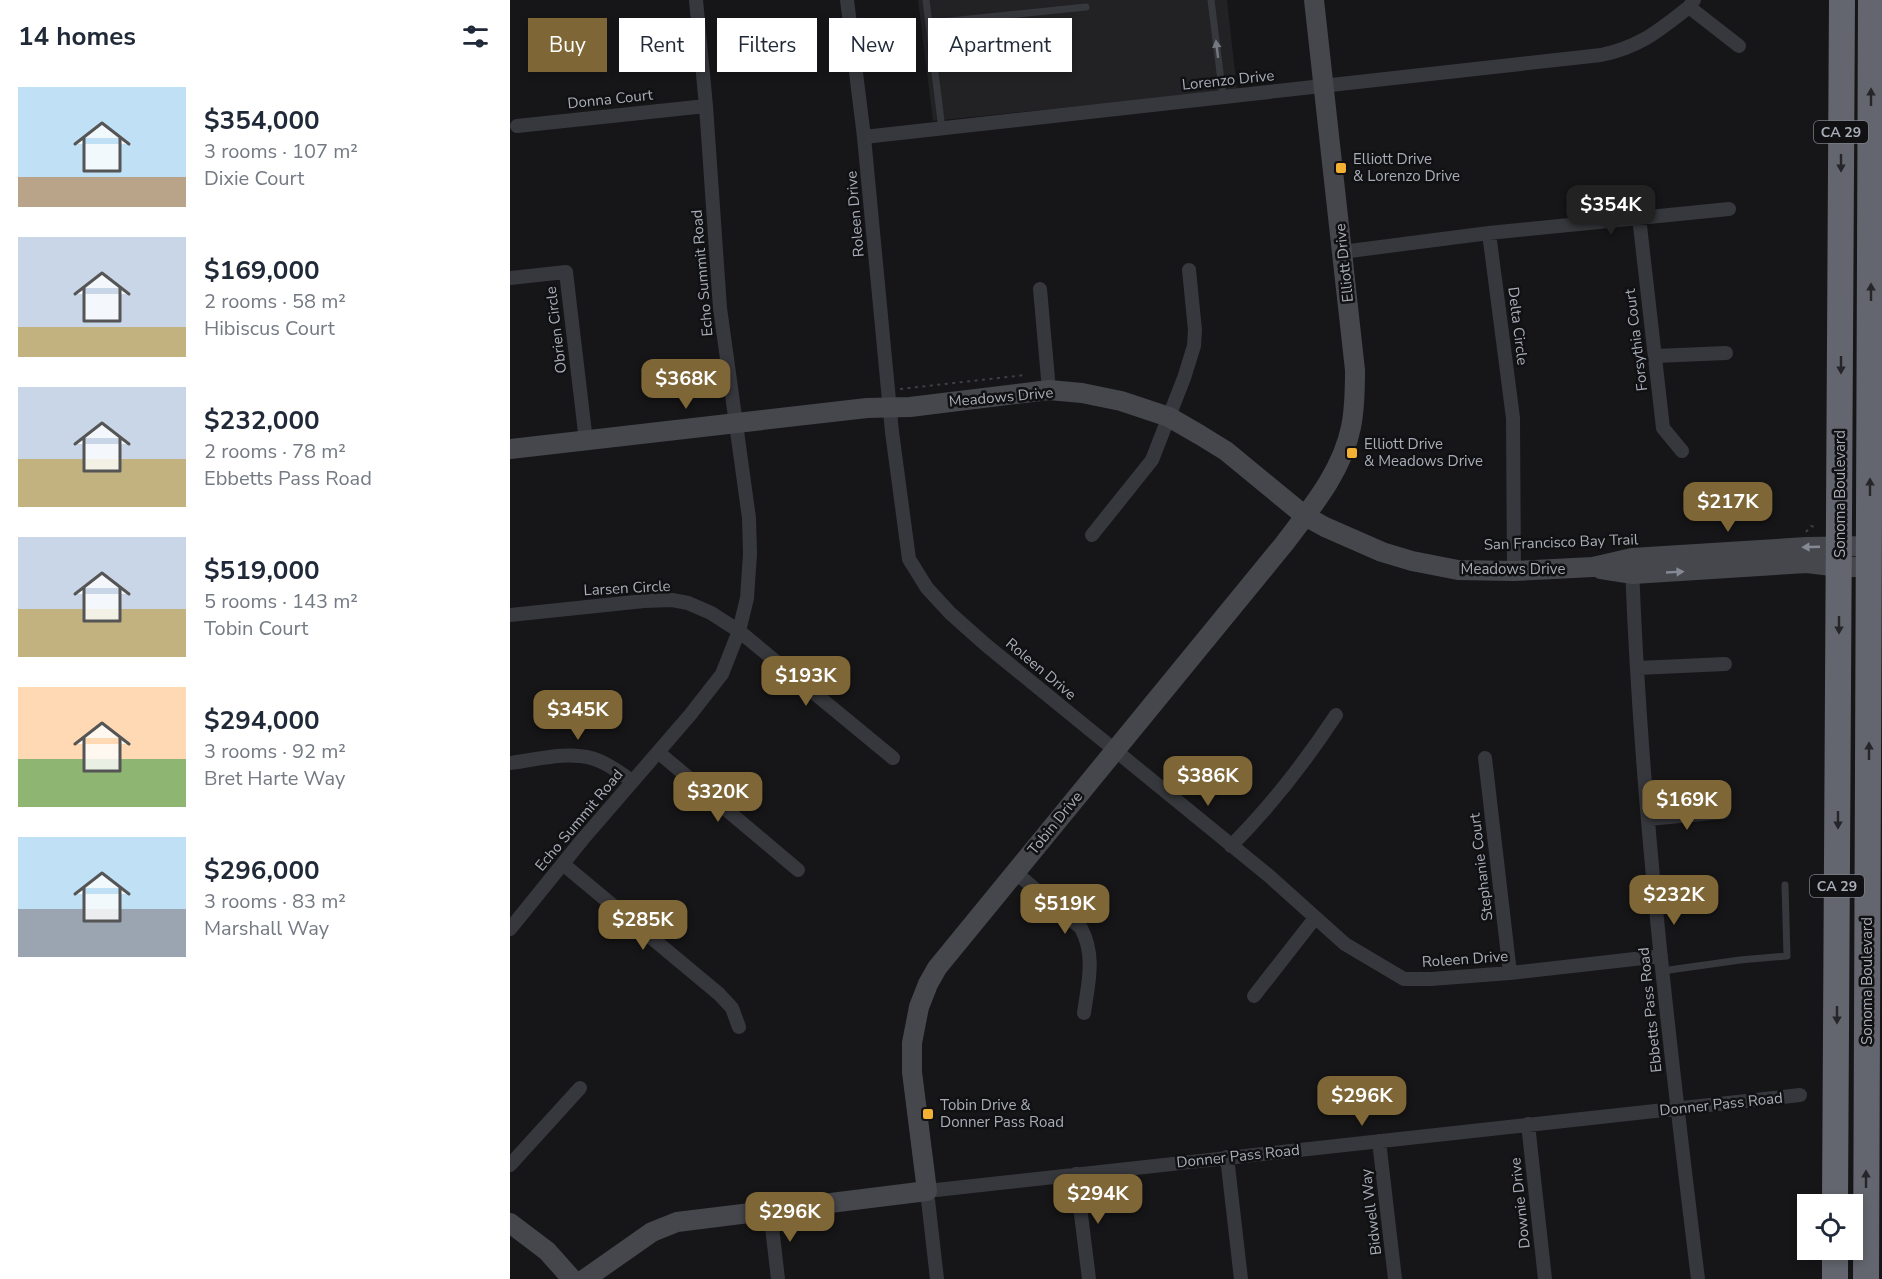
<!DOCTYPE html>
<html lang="en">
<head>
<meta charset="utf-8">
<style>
  :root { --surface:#fff; --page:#f6f6f7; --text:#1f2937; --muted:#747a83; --accent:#7e6636 }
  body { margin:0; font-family:"Nunito Sans",sans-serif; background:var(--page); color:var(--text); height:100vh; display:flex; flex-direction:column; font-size:22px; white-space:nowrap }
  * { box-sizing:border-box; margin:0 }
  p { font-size:20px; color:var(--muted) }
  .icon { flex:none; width:33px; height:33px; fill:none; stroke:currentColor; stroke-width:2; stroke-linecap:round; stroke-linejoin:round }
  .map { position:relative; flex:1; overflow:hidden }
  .sheet { display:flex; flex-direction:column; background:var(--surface); width:510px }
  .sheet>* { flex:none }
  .guide { position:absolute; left:18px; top:18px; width:570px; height:54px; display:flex; gap:12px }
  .controls { position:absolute; left:1287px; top:1194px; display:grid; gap:12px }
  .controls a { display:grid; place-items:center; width:66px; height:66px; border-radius:0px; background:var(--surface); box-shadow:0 3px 9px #0003; font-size:30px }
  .price { position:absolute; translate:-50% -51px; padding:0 14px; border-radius:12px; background:var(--accent); color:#fff; font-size:20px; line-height:39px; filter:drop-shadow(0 2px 3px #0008) }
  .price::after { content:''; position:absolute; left:50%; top:36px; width:18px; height:14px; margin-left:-9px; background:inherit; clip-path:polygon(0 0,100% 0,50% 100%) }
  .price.selected { background:#222; color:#fff }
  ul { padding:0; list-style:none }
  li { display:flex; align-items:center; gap:18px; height:150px; padding:0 18px }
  li span { display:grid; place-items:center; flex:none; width:168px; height:120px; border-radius:0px; color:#555 }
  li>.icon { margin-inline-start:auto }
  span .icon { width:72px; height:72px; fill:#fffc; stroke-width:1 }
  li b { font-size:26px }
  h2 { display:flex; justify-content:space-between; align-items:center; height:72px; padding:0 18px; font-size:26px }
  .pill { padding:0 21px; border-radius:0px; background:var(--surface); box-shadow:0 3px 9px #0003; font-size:21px; line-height:54px }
  .pill.selected { background:var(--accent); color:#fff }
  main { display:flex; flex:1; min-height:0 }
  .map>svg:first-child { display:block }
  .built { fill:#222225 }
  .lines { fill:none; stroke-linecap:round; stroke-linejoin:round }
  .path { stroke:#3d3f44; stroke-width:2; stroke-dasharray:3 4.5; stroke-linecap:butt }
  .lane { stroke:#37383d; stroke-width:7 }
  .street { stroke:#37383d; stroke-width:14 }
  .secondary { stroke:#45474d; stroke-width:20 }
  .highway { stroke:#63666e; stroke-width:26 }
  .oneway { fill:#757881 }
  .oneway2 { fill:#26262a }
  .oneway3 { fill:#858993 }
  .poi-dot { fill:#f2b134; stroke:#111113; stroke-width:2 }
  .labels { text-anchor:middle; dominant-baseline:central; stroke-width:5; stroke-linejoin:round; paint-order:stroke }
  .shield { fill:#111113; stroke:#7b7e86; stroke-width:1.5 }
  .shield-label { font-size:14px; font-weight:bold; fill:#a8adb8 }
  .street-label { font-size:15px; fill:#a8adb8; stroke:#111113 }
  .poi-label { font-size:15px; fill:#a8adb8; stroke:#111113; text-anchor:start }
</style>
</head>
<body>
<main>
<section class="sheet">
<h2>14 homes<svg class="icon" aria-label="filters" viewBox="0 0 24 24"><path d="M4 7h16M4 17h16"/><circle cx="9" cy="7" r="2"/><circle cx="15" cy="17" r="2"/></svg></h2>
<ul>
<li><span style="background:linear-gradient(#bfe0f5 75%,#b9a48a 0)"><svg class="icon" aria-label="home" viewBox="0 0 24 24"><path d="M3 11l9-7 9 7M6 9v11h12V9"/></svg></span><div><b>$354,000</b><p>3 rooms · 107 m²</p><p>Dixie Court</p></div></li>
<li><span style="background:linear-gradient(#c9d6e8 75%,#c2b280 0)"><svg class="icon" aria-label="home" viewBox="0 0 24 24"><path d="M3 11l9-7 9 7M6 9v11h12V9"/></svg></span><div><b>$169,000</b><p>2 rooms · 58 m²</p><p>Hibiscus Court</p></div></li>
<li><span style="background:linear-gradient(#c9d6e8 60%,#c2b280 0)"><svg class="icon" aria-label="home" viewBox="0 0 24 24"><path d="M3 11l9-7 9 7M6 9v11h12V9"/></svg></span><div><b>$232,000</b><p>2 rooms · 78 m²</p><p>Ebbetts Pass Road</p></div></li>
<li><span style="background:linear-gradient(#c9d6e8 60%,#c2b280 0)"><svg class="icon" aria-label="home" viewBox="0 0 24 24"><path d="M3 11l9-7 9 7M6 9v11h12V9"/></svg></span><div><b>$519,000</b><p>5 rooms · 143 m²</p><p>Tobin Court</p></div></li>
<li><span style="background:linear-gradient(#ffd9b3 60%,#8fb573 0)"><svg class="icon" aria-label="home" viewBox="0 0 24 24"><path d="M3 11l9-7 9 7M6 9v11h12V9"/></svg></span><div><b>$294,000</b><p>3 rooms · 92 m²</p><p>Bret Harte Way</p></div></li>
<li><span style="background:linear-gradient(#bfe0f5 60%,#9aa5b1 0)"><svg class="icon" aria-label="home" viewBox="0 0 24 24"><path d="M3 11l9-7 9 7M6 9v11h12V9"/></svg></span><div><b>$296,000</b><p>3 rooms · 83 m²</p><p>Marshall Way</p></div></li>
</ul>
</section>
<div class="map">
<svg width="1372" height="1279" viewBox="0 0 1372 1279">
  <rect width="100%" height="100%" fill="#161618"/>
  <path class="built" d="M408,0h309l10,90 -304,31z"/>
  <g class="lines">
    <path class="path" d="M390,389l125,-14
      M1296,532l5,-6 7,2"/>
    <path class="lane" d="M416,0l16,129
      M701,0l12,97
      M420,23l156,-16
      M1152,971l78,-11 47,-4 -2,-71"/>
    <path class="street" d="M337,0l17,137 28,295 17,127 18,29 23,25 36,32 282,230 77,69 59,35h27l79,-6 151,-17
      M1179,7l50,39
      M7,126l189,-20
      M354,137l737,-82c39,-8 57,-24 88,-48l5,-7
      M1129,217l24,211 19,23
      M979,233l24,185 1,153
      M832,252l147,-19 240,-24
      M0,278l56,-6 20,169
      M530,289l9,101
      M1146,356l70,-3
      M582,535l60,-75 32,-82 10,-32 1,-16 -6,-60
      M1122,567c9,239 37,476 66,712
      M0,615l134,-14 28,-1 16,3 23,10 28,18 154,127
      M1128,668l87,-4
      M148,752l140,118
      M975,758l25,215
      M0,763c25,-3 56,-12 81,-5 15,4 28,14 41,23
      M1138,819l75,-7
      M721,846c40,-40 74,-84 105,-131
      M53,864l156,130 13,14 7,19
      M505,872l66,56c15,28 7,56 3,85
      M0,929l72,-89 108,-125 32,-41 17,-43 8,-33 3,-44 -1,-36 -29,-210 -14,-202 -10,-106
      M744,996l61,-78
      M1018,1124l17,155
      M869,1141l16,138
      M717,1157l14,122
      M0,1165l70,-77
      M566,1174l13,105
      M260,1210l8,69
      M427,1279l-10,-88 873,-96"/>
    <path class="secondary" d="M0,449l357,-41 43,-1 139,-17 33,3 39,8 48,16 31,18 26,16 79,65 20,11 57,25 30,9 46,9 56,1 79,-4 39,-9 175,-11 63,-1
      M1091,569l32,5 174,-11 33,4h30
      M0,1223l37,28 25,28
      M75,1279l67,-47 25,-10 250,-31 -15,-119v-29l7,-36 9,-23 9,-16 347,-424c27,-36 58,-72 67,-117 4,-19 4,-38 4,-57l-41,-370"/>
    <path class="highway" d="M1325,1204l7,-1204
      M1325,1279v-29
      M1356,1279l5,-1279"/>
  </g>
  <defs><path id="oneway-solid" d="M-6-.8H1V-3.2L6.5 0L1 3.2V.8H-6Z" transform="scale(1.5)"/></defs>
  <use class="oneway" href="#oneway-solid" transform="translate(707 49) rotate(-97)"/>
  <g class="oneway2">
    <use href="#oneway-solid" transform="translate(1361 97) rotate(-90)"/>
    <use href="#oneway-solid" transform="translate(1331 163) rotate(90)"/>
    <use href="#oneway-solid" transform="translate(1361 292) rotate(-90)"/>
    <use href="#oneway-solid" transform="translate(1331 365) rotate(90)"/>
    <use href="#oneway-solid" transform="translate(1360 487) rotate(-90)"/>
    <use href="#oneway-solid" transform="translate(1329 625) rotate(90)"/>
    <use href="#oneway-solid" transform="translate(1359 751) rotate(-90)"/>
    <use href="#oneway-solid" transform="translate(1328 820) rotate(90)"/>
    <use href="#oneway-solid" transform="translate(1327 1015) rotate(90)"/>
    <use href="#oneway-solid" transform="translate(1356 1179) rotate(-90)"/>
  </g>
  <g class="oneway3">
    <use href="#oneway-solid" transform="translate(1301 547) rotate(178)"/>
    <use href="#oneway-solid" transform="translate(1165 572) rotate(-3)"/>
  </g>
  <g class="poi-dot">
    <rect x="825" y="162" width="12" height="12" rx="3"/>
    <rect x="836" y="447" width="12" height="12" rx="3"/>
    <rect x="412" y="1108" width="12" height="12" rx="3"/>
  </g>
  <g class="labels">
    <g class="shield">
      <rect x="1304" y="121" width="54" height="22" rx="4.5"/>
      <rect x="1300" y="875" width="54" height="22" rx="4.5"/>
    </g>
    <g class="shield-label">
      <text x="1331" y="132">CA 29</text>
      <text x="1327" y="886">CA 29</text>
    </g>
    <g class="street-label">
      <text transform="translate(718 80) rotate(-6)">Lorenzo Drive</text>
      <text transform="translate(100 99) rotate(-6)">Donna Court</text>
      <text transform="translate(345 214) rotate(-95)">Roleen Drive</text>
      <text transform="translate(834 263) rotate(-96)">Elliott Drive</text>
      <text transform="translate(192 273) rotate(-95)">Echo Summit Road</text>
      <text transform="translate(1008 326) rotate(83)">Delta Circle</text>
      <text transform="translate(46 330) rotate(-97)">Obrien Circle</text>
      <text transform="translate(1126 340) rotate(-97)">Forsythia Court</text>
      <text transform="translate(491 397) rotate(-5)">Meadows Drive</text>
      <text transform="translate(1330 494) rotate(-90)">Sonoma Boulevard</text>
      <text transform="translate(1051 542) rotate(-2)">San Francisco Bay Trail</text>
      <text x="1003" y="569">Meadows Drive</text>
      <text transform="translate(117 588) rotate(-3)">Larsen Circle</text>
      <text transform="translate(531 669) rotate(40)">Roleen Drive</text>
      <text transform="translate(69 820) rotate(-50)">Echo Summit Road</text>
      <text transform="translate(545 823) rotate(-51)">Tobin Drive</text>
      <text transform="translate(971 867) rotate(-97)">Stephanie Court</text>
      <text transform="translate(955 959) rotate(-4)">Roleen Drive</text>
      <text transform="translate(1357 981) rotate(-90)">Sonoma Boulevard</text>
      <text transform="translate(1140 1010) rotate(-96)">Ebbetts Pass Road</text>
      <text transform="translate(1211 1104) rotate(-6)">Donner Pass Road</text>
      <text transform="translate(728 1156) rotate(-6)">Donner Pass Road</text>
      <text transform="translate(1010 1203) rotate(-96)">Downie Drive</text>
      <text transform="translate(861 1212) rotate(-97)">Bidwell Way</text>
    </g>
    <g class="poi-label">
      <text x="843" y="159">Elliott Drive<tspan x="843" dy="17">&amp; Lorenzo Drive</tspan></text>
      <text x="854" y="444">Elliott Drive<tspan x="854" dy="17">&amp; Meadows Drive</tspan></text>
      <text x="430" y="1105">Tobin Drive &amp;<tspan x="430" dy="17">Donner Pass Road</tspan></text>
    </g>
  </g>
</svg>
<div class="controls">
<a><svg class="icon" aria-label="locate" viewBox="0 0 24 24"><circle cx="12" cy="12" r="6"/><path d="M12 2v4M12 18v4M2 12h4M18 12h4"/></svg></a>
</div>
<b class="price selected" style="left:1101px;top:236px">$354K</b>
<b class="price" style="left:176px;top:410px">$368K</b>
<b class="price" style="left:1218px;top:533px">$217K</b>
<b class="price" style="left:296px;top:707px">$193K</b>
<b class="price" style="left:68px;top:741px">$345K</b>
<b class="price" style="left:698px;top:807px">$386K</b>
<b class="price" style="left:208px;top:823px">$320K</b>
<b class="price" style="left:1177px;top:831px">$169K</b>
<b class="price" style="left:1164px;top:926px">$232K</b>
<b class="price" style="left:555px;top:935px">$519K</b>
<b class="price" style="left:133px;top:951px">$285K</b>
<b class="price" style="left:852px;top:1127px">$296K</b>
<b class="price" style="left:588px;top:1225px">$294K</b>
<b class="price" style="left:280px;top:1243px">$296K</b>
<div class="guide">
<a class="pill selected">Buy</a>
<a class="pill">Rent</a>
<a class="pill">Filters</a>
<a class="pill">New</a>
<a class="pill">Apartment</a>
</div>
</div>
</main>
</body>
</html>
